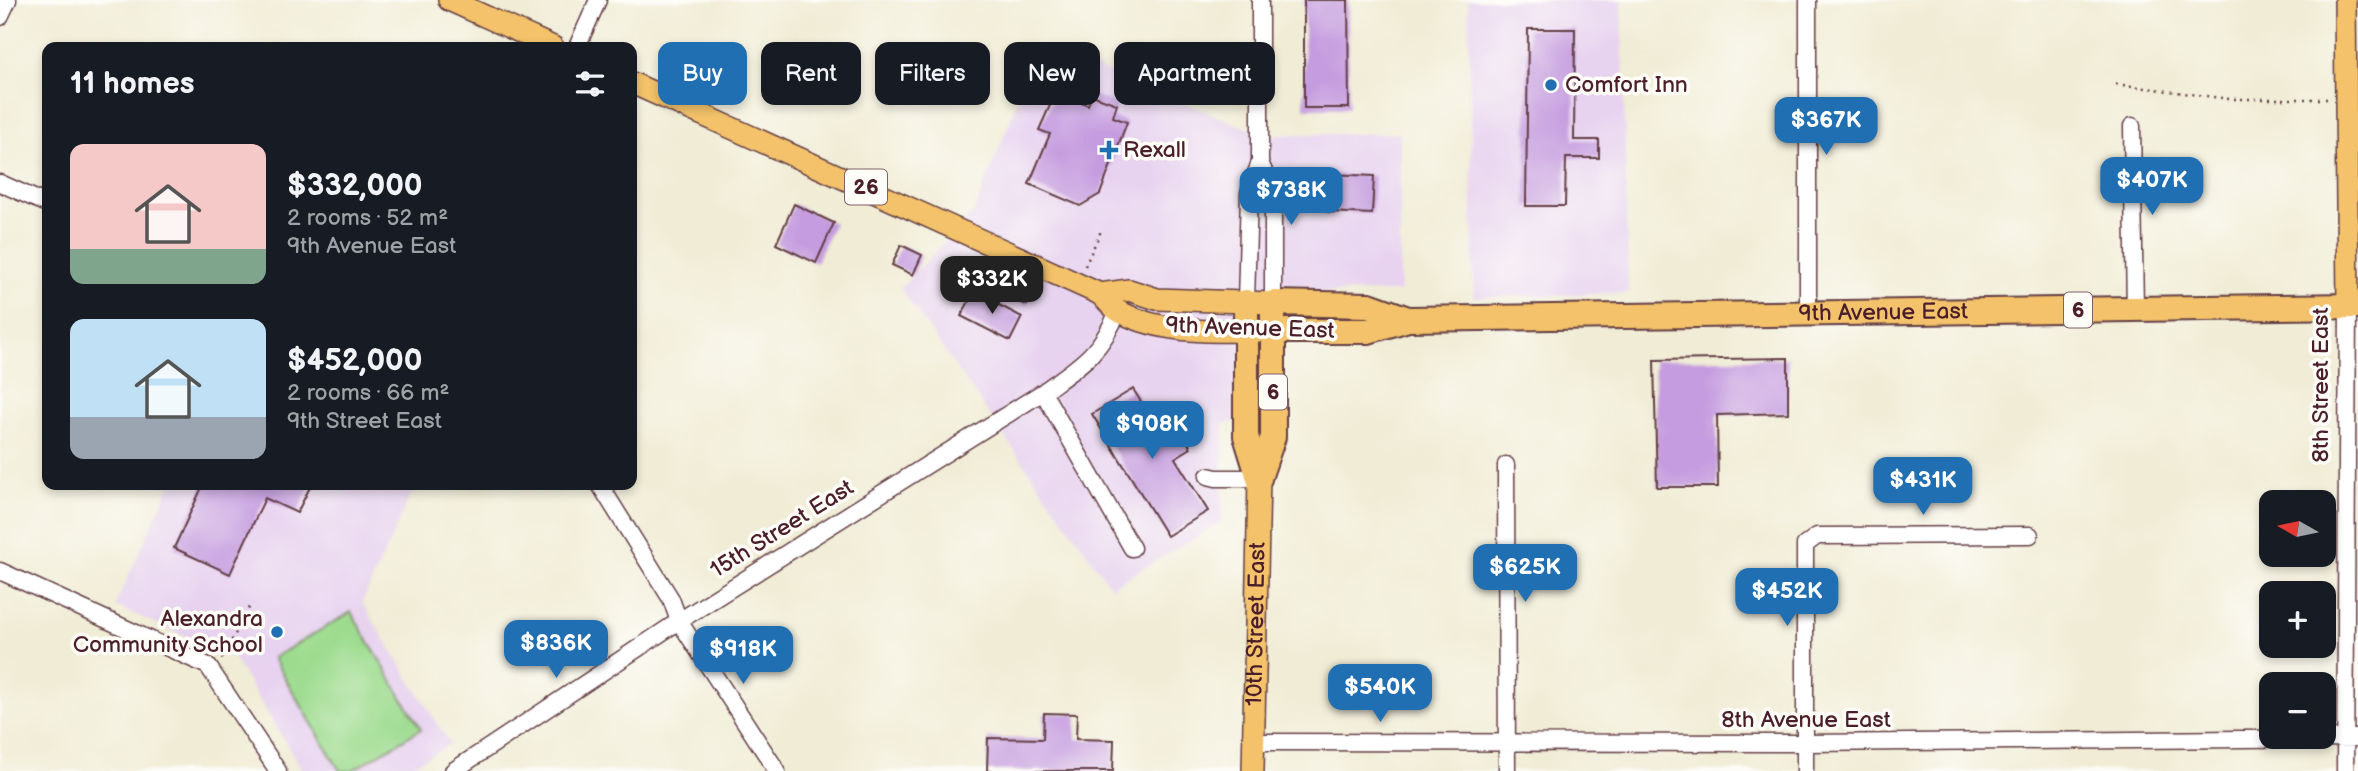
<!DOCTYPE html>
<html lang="en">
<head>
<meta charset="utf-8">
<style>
  :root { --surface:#171b24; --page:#20242c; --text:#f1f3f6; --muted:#9ea1a6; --accent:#1f6fb2 }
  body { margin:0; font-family:"Balsamiq Sans",sans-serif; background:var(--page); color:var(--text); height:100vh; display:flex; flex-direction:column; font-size:26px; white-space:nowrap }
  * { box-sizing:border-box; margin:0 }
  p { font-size:23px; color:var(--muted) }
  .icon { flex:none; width:38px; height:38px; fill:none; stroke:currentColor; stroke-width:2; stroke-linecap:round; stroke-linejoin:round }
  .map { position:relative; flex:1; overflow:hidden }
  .drawer { position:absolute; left:42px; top:42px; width:595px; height:448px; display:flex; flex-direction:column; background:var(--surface); border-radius:14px; box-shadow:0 4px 10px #0003 }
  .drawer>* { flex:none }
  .top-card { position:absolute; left:658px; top:42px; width:665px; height:63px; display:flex; gap:14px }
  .needle { width:46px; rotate:279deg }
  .buttons { position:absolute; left:2259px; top:490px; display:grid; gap:14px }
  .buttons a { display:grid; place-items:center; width:77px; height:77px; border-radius:14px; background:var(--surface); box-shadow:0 4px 10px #0003; font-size:35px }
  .price { position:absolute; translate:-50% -60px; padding:0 16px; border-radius:14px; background:var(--accent); color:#fff; font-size:23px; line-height:46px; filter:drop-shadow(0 2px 4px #0008) }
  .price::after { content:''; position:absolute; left:50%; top:42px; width:21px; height:16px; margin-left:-10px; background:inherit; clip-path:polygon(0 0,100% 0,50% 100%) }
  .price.active { background:#222; color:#fff }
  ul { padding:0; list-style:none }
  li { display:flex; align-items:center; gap:21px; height:175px; padding:0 28px }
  li span { display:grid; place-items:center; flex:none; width:196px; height:140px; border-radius:14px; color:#555 }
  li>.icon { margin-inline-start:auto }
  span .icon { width:84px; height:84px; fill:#fffc; stroke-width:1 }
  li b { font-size:30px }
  h2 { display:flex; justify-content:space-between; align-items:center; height:84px; padding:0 28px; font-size:30px }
  .tag { padding:0 24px; border-radius:14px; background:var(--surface); box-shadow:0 4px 10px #0003; font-size:24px; line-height:63px }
  .tag.active { background:var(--accent); color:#fff }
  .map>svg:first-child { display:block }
  .built { fill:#e7d2ef }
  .green { fill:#9ddb8f; stroke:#747d5d; stroke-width:2 }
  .building { fill:#c59cdf }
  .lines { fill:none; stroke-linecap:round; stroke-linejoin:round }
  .minor-casing { stroke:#633e44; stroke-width:19 }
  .major-casing { stroke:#633e44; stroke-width:24 }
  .highway-casing { stroke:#633e44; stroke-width:28 }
  .path { stroke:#633e44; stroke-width:2.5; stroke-dasharray:2 5; stroke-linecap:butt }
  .minor { stroke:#fff; stroke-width:16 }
  .major { stroke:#f3c26a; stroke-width:21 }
  .highway { stroke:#f3c26a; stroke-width:24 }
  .poi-dot { fill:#1f6fb2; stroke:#fdfcf7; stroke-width:2.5 }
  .labels { text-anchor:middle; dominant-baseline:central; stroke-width:7; stroke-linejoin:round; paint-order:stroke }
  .shield { fill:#fdfcf7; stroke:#806168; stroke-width:2 }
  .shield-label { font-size:21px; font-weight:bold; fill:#4a1f2b }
  .poi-label { font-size:23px; fill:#4a1f2b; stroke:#fdfcf7; text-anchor:start }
  .street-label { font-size:23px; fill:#4a1f2b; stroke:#fdfcf7 }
</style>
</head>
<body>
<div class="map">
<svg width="2358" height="771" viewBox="0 0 2358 771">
  <rect width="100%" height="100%" fill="#fdfcf7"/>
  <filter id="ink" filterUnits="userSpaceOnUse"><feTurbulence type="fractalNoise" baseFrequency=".0143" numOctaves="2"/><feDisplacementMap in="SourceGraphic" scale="14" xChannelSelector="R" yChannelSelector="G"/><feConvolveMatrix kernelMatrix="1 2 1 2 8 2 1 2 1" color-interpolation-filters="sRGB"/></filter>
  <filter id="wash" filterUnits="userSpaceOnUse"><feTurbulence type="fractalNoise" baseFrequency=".00686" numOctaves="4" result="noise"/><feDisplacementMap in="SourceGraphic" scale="28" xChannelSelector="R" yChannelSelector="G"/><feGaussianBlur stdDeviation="1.57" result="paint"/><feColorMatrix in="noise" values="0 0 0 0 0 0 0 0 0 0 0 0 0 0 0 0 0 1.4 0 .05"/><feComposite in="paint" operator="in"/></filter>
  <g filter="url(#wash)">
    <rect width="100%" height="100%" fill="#f0ecd5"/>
    <path class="built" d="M1468,0h154l6,293 -154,4z
      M1040,45l224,90 136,-2v159l-135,1 1,128 -42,2 -2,99 -111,65 -211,-299 74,-76z
      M170,485h245l-53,118 88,141 -48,27h-99l-70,-114 -118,-51z"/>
    <path class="green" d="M351,612l70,117 -70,42h-11l-67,-113z"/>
    <g id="blocks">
      <path class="building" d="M1304,0h44l1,108h-45z
        M1528,29h47l-1,111h25v18h-33l-1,48h-39z
        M1092,95l25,9 -4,13 14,5 -27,72 -20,12 -51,-22 21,-50 -11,-4 12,-27 20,-5 17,7z
        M1329,174l45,2 -2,38 -44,-2z
        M794,204l40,19 -18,40 -40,-19z
        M901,245l21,10 -9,20 -21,-10z
        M1014,278l21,9 -8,18 -21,-9z
        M974,292l48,25 -12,24 -49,-25z
        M1788,358v55l-71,2 1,72h-61l-3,-127z
        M1133,389l30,48 15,-10 13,21 -16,10 33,53 -41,25 -75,-122z
        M203,485h108l-14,28 -32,-15 -35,76 -56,-26z
        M1044,713l33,1 -1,25 38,1 -1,31h-126l1,-33 55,1z"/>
    </g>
  </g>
  <g filter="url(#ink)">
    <use href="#blocks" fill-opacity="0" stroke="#633e44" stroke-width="2"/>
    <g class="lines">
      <g class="minor-casing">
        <path id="minor" d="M1808,0v314
          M0,17l8,-17
          M577,47l21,-47
          M2132,126l3,183
          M1260,162l13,31v110
          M0,183l47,21
          M1246,302l3,-109 11,-31v-162
          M1043,392l89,156
          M1506,465l1,306
          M1208,476l8,2h43
          M600,485l71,114 8,22 98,150
          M0,571l208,95 70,105
          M1254,742l551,1 553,-5
          M453,771l226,-150 364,-229c36,-26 57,-37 75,-81
          M1805,771v-226l12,-9 213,-1
          M2345,771l3,-465"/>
      </g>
      <g class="major-casing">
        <g id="major">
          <path d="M449,0l104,47"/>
          <path d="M2345,0l3,306"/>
          <path d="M632,83l468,211c6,6 13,14 20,18 47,24 103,19 153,19"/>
          <path d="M1100,294l29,-4 28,9 116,4"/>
          <path id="s1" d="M1253,771l6,-293"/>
        </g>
      </g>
      <g class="highway-casing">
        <g id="highway">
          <path d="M1246,302v134l13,42"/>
          <path id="s2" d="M1273,331h95l40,-12 950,-13"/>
          <path d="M1259,478l14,-41v-134l96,2 39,14"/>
        </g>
      </g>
      <path class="path" d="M2116,84l113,15h100
        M1085,266l16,-35
        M222,659l29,-55"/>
      <use href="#minor" class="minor"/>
      <use href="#major" class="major"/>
      <use href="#highway" class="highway"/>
    </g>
  </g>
  <g class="poi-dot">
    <circle cx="1551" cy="85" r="7"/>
    <path d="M1105.5 139.5h7v7h7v7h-7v7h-7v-7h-7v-7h7z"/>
    <circle cx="277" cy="632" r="7"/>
  </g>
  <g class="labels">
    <g class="shield">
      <rect x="845" y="169.5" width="42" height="35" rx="5"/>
      <rect x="2064" y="292.5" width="28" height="35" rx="5"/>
      <rect x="1259" y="374.5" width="28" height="35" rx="5"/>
    </g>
    <g class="shield-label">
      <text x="866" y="187">26</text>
      <text x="2078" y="310">6</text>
      <text x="1273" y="392">6</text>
    </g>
    <g class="poi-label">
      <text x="1565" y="85">Comfort Inn</text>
      <text x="1123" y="150">Rexall</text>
      <text x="263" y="619" text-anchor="end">Alexandra<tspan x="263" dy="26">Community School</tspan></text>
    </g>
    <g class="street-label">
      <text stroke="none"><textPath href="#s2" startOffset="612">9th Avenue East</textPath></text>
      <text transform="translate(1250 328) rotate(2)">9th Avenue East</text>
      <text transform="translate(2321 385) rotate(-90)">8th Street East</text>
      <text transform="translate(782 529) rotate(-32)">15th Street East</text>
      <text stroke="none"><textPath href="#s1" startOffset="147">10th Street East</textPath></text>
      <text x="1806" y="720">8th Avenue East</text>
    </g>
  </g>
</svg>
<div class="buttons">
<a><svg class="needle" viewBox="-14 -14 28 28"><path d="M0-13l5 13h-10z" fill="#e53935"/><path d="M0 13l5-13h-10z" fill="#9ea1a6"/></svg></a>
<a>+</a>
<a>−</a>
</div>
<b class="price" style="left:1826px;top:157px">$367K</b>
<b class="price" style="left:2152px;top:217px">$407K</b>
<b class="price" style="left:1291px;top:227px">$738K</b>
<b class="price active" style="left:992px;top:316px">$332K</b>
<b class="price" style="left:1152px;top:461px">$908K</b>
<b class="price" style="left:1923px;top:517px">$431K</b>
<b class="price" style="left:1525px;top:604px">$625K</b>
<b class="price" style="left:1787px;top:628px">$452K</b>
<b class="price" style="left:556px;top:680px">$836K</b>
<b class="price" style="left:743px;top:686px">$918K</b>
<b class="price" style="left:1380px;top:724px">$540K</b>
<div class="top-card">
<a class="tag active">Buy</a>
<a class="tag">Rent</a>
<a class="tag">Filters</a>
<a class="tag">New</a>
<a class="tag">Apartment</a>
</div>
<section class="drawer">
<h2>11 homes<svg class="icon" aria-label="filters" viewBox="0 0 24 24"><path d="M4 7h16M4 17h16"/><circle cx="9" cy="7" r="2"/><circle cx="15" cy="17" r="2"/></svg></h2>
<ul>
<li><span style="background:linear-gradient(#f6c9c9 75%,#7fa58c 0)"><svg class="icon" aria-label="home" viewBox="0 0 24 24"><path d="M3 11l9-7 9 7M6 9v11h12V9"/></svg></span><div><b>$332,000</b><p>2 rooms · 52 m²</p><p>9th Avenue East</p></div></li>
<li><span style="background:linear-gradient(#bfe0f5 70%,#9aa5b1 0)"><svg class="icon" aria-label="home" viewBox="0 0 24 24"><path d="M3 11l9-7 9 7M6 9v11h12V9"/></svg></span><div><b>$452,000</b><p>2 rooms · 66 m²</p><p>9th Street East</p></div></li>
</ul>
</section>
</div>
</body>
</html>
